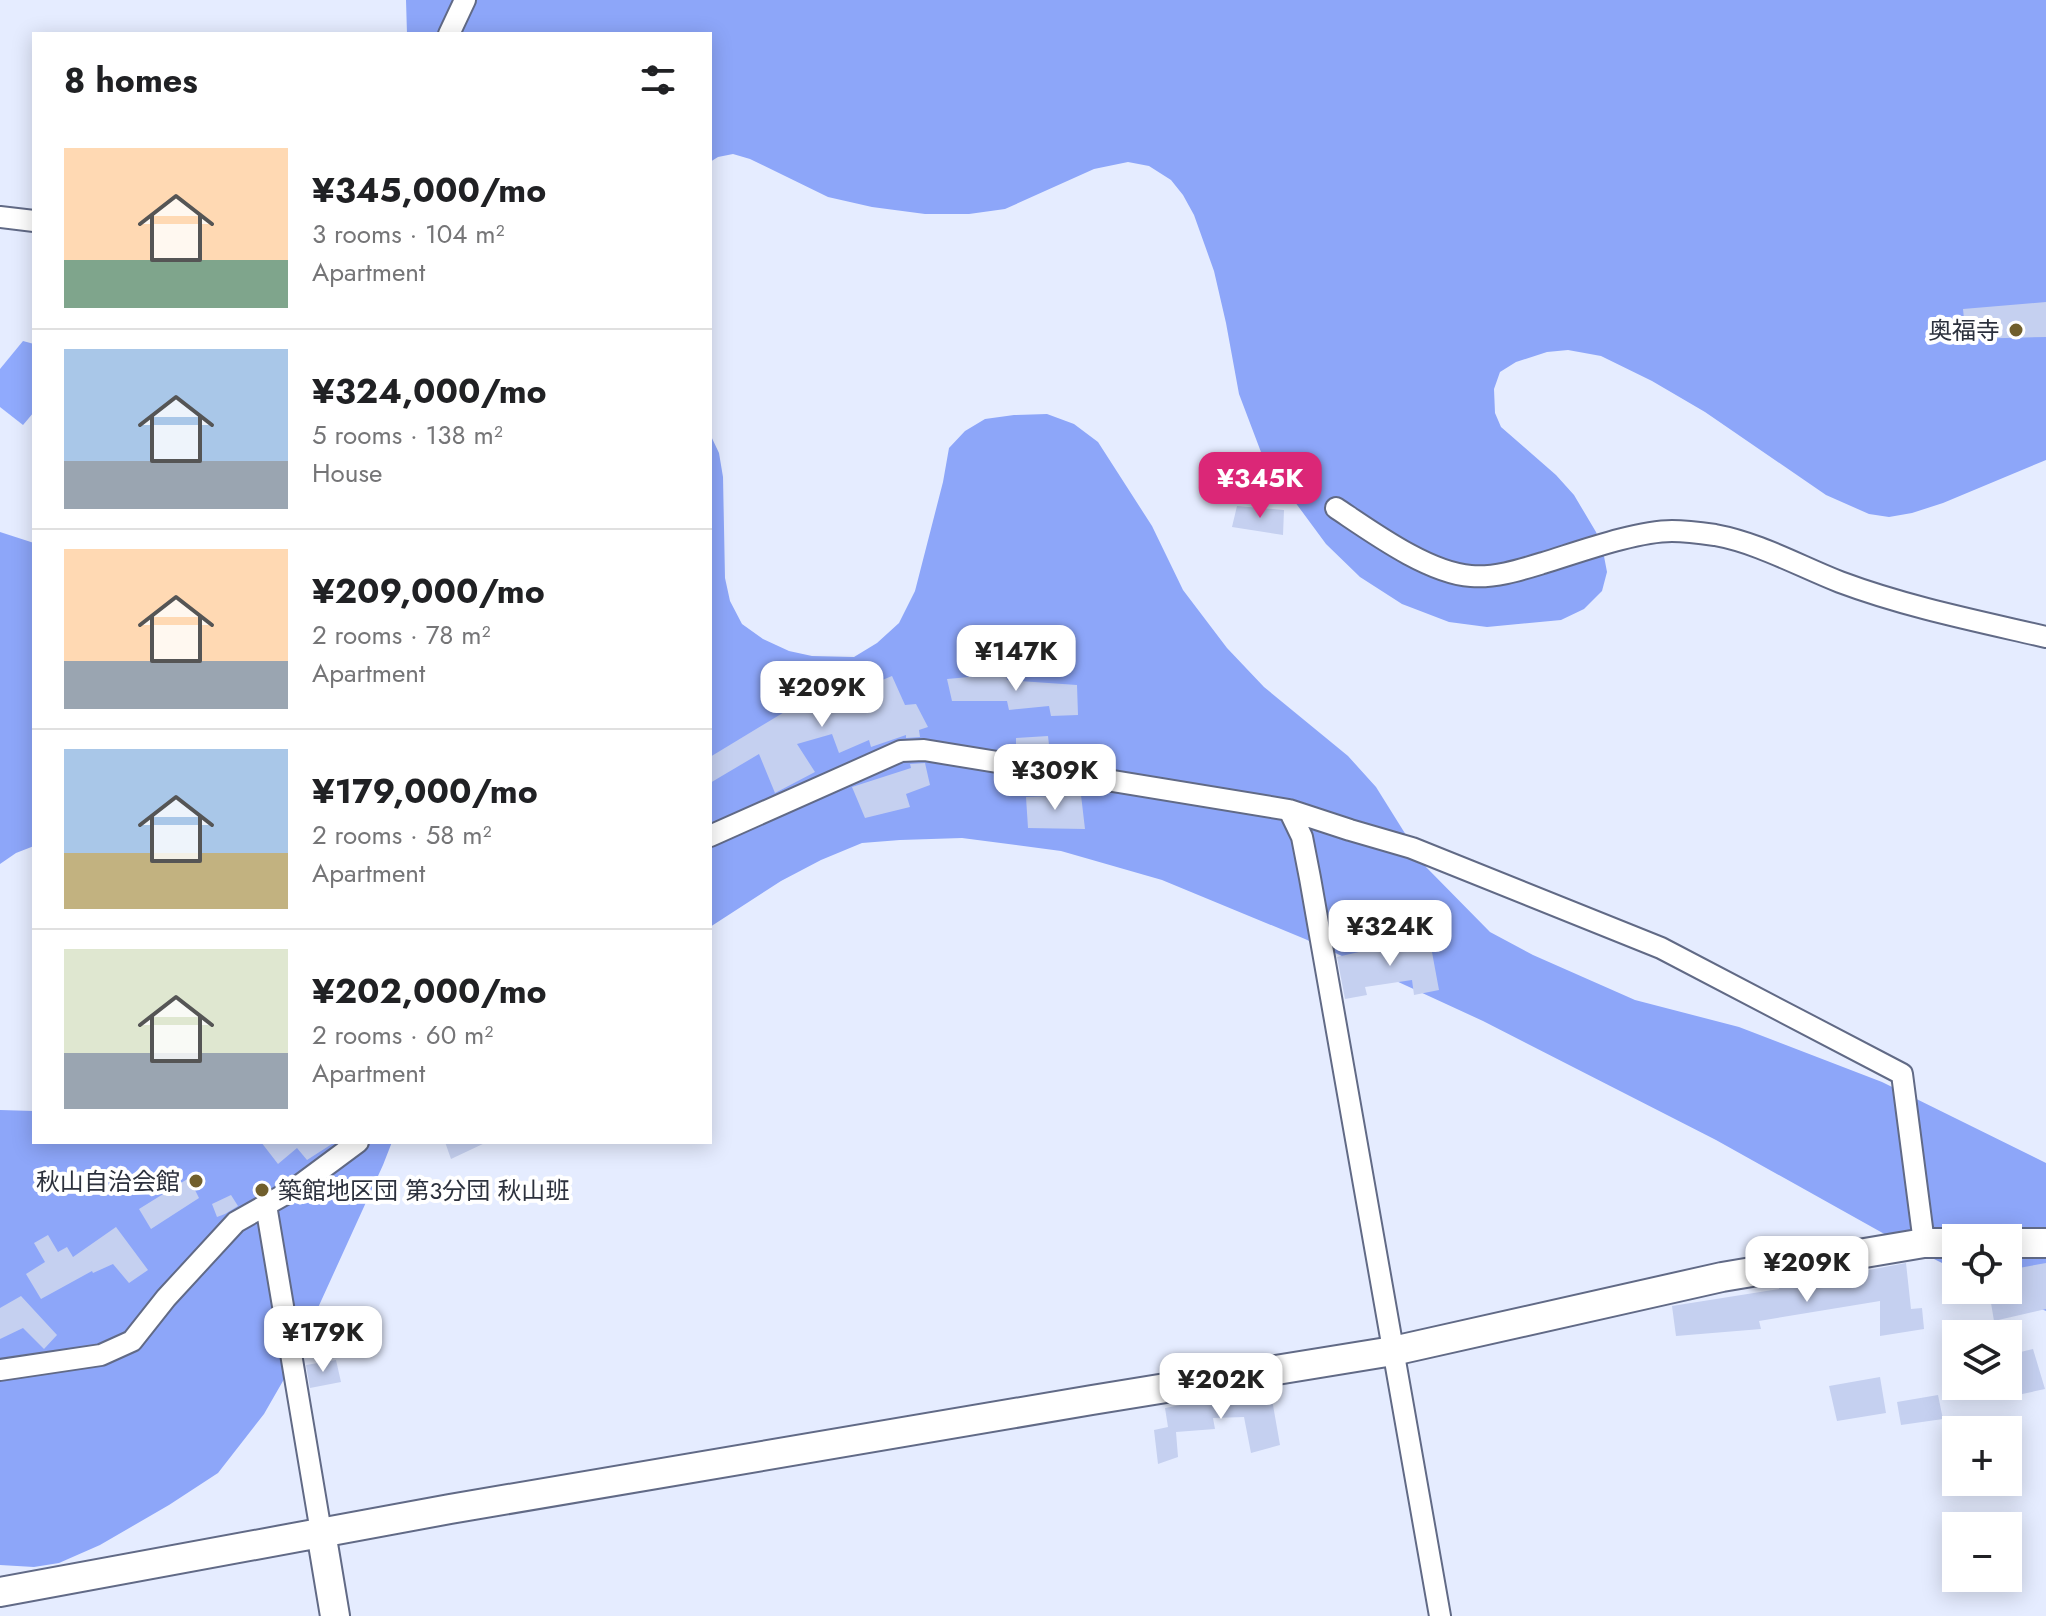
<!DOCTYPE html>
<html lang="en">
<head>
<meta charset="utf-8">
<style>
  :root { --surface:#fff; --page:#f6f6f6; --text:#202124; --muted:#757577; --line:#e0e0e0; --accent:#db2777 }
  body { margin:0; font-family:Jost,"Noto Sans JP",sans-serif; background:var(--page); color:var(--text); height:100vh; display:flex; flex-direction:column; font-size:30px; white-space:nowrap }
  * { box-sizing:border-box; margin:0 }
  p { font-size:26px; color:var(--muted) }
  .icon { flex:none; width:44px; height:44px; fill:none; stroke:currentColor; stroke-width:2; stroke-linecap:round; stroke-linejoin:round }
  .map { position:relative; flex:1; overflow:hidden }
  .panel { position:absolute; left:32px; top:32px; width:680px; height:1112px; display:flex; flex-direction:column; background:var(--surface); border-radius:0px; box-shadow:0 4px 20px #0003 }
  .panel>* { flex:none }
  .tools { position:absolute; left:1942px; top:1224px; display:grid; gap:16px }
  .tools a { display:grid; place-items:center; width:80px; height:80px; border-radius:0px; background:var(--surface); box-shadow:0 4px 20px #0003; font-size:40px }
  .price { position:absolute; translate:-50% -68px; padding:0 18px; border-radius:16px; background:#fff; color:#222; font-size:26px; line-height:52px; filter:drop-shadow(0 2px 4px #0008) }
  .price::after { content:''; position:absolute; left:50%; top:48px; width:24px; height:18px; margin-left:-12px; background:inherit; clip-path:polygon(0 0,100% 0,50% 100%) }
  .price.on { background:var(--accent); color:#fff }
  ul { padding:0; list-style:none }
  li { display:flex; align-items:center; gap:24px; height:200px; padding:0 32px }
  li+li { border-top:2px solid var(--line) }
  li span { display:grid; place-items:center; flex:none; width:224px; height:160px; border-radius:0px; color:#555 }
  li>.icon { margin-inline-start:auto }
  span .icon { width:96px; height:96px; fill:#fffc; stroke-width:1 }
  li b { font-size:34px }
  h2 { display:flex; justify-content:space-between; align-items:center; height:96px; padding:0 32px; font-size:34px }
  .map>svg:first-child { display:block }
  .forest { fill:#8da6f9 }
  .water { fill:#90aafd }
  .building { fill:#c5d0f0 }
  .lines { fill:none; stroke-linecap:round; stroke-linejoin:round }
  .street-casing { stroke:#616a86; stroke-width:24 }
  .secondary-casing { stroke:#616a86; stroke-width:32 }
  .street { stroke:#fff; stroke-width:20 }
  .secondary { stroke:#fff; stroke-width:28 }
  .poi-dot { fill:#715f2d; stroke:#fff; stroke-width:3 }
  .labels { text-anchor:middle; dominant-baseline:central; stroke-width:8; stroke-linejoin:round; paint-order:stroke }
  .poi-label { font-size:24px; fill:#2c313d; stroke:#fff; text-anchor:end }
</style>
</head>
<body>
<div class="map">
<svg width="2046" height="1616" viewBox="0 0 2046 1616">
  <rect width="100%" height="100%" fill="#e5ecff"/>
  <path class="forest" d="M406,0h1640v460l-103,43 -31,10 -23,4 -20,-3 -43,-19 -121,-83 -53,-31 -51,-25 -33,-6 -21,2 -31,10 -16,10 -6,17 1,24 6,14 55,48 18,20 22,37 7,19 4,21 -5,19 -18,18 -23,11 -74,7 -38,-5 -47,-18 -42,-27 -34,-33 -62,-84 -25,-66 -13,-71 -12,-52 -20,-56 -11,-20 -12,-15 -22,-14 -21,-4 -34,7 -89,40 -36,5h-44l-53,-7 -44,-10 -78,-38 -17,-5 -15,3 -8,5v-128h-303z
    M1047,414l27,10 24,18 54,84 31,64 44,58 37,39 84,69 28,31 50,80 64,65 43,23 102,45 104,27 143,55 164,81v148l-47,-21h9v-52h-52v32l-68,-34 -172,-96 -233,-119 -178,-82 -143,-59 -101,-29 -99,-13 -62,2 -38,3 -41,17 -40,21 -71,46v-493l9,19 4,24 2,101 5,23 12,23 21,15 26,12 23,5 42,1 23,-14 22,-20 16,-32 28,-109 6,-34 16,-17 20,-12 29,-4z
    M0,532l34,11v303l-18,7 -16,11z
    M0,1110l34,1v31h358l-9,23 -92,202 -27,47 -46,59 -49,32 -69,40 -41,18 -25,4 -34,-2z"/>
  <path class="water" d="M23,341l11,3v68l-11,13 -23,-18v-38z"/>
  <path class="building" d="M2046,302v35l-80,2 -3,-30z
    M1237,506l47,4 -1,25 -51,-8z
    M990,665l14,1 3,14 70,5 1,30 -27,1 -2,-10 -40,4 -2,-9h-55l-5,-22 44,-4z
    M892,676l13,29 11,-1 12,23 -9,3 1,7 -14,1v-3l-35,12 -2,-7 -30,13 -7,-19 -35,10 18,28 -40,21 -16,-39 -49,29v-26l81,-49 -4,-8 42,-22 10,20z
    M1048,736l2,18 -34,-2v-14z
    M925,763l5,22 -24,9 4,13 -45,11 -13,-31 59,-19 -1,-4z
    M1081,795l4,34 -57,-1 -2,-31z
    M1429,936l10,54 -25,5 -2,-15 -47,7 2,8 -22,4 -8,-42z
    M261,1142h74l-28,18 -10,-12 -19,16z
    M445,1142h42l-36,17z
    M189,1178l10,20 -48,31 -12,-20z
    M231,1195l7,11 -13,8 -8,3 -5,-13z
    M116,1227l32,43 -19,13 -16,-19 -20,9 -1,-2 -51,28 -15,-25 19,-12 -11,-19 14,-8 10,17 9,-5 6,10z
    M1906,1263l5,46 11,-1 2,21 -44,7v-35l-121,20 2,8 -85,7 -4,-30 107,-17v-2z
    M2046,1263v46l-52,12 -4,-24 13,-7h5v-20z
    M21,1296l36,39 -13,14 -21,-21 -23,11v-31z
    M2033,1349l12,40 -32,7 -5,-25v-16z
    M336,1360l5,22 -31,6 -4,-23z
    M1880,1377l6,36 -49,8 -8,-35z
    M1270,1388l10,57 -29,8 -7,-36 -31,1 2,11 -39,3 2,25 -20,7 -4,-34 14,-3 -3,-19z
    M1938,1395l5,24 -42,6 -4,-23z"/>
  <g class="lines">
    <g class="street-casing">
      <path id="street" d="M449,34l16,-34
        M0,217l34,4
        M1336,508c36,24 92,65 135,68 24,2 49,-6 72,-13 36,-11 93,-32 129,-32 14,0 29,2 43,4 44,8 84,31 125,47 67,25 137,39 206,55
        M1289,810l61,20 62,18 249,100 241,126 22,169
        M710,836l191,-85 23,-1 365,60 13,27 8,41 130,738
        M266,1205l55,327
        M0,1370l101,-15 31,-14 34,-43 70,-76 60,-34 62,-46"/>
    </g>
    <g class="secondary-casing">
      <path id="secondary" d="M2008,1243h38
        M321,1532l14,84
        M0,1592l450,-83 642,-109 301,-49 329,-74 202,-34h32"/>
    </g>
    <use href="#street" class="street"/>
    <use href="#secondary" class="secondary"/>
  </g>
  <g class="poi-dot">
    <circle cx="2016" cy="330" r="8"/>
    <circle cx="196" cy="1181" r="8"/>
    <circle cx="262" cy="1190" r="8"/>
  </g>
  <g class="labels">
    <g class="poi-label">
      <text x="2000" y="330">奥福寺</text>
      <text x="180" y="1181">秋山自治会館</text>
      <text x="278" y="1190" text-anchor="start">築館地区団 第3分団 秋山班</text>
    </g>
  </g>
</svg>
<div class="tools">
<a><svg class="icon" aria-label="locate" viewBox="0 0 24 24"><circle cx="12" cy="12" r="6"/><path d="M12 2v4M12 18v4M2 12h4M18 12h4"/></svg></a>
<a><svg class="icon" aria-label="layers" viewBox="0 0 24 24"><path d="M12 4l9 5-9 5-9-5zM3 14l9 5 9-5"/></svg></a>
<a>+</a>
<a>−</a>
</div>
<b class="price on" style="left:1260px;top:520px">¥345K</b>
<b class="price" style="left:1016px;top:693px">¥147K</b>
<b class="price" style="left:822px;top:729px">¥209K</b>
<b class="price" style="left:1055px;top:812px">¥309K</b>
<b class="price" style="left:1390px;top:968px">¥324K</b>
<b class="price" style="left:1807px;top:1304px">¥209K</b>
<b class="price" style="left:323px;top:1374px">¥179K</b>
<b class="price" style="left:1221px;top:1421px">¥202K</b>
<section class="panel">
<h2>8 homes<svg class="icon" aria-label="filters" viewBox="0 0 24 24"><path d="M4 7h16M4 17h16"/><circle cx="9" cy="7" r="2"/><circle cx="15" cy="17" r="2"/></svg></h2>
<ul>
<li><span style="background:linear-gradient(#ffd9b3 70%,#7fa58c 0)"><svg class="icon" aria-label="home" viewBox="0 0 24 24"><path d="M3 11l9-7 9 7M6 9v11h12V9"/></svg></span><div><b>¥345,000/mo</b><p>3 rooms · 104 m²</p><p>Apartment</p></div></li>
<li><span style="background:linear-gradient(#a9c7e8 70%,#9aa5b1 0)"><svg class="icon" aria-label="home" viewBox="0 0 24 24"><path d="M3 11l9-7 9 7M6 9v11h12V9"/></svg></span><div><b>¥324,000/mo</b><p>5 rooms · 138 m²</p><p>House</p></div></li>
<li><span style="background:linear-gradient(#ffd9b3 70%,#9aa5b1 0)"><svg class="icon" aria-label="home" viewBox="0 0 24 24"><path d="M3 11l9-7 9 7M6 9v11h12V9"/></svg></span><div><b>¥209,000/mo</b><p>2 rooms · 78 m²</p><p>Apartment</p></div></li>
<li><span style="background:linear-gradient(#a9c7e8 65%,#c2b280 0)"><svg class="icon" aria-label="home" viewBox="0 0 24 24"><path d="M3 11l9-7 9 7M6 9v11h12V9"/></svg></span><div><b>¥179,000/mo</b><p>2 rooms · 58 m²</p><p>Apartment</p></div></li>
<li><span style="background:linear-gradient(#dfe7d0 65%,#9aa5b1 0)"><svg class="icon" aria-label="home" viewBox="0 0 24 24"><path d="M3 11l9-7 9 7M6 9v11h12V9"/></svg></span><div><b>¥202,000/mo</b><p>2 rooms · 60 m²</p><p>Apartment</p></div></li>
</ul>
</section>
</div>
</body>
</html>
